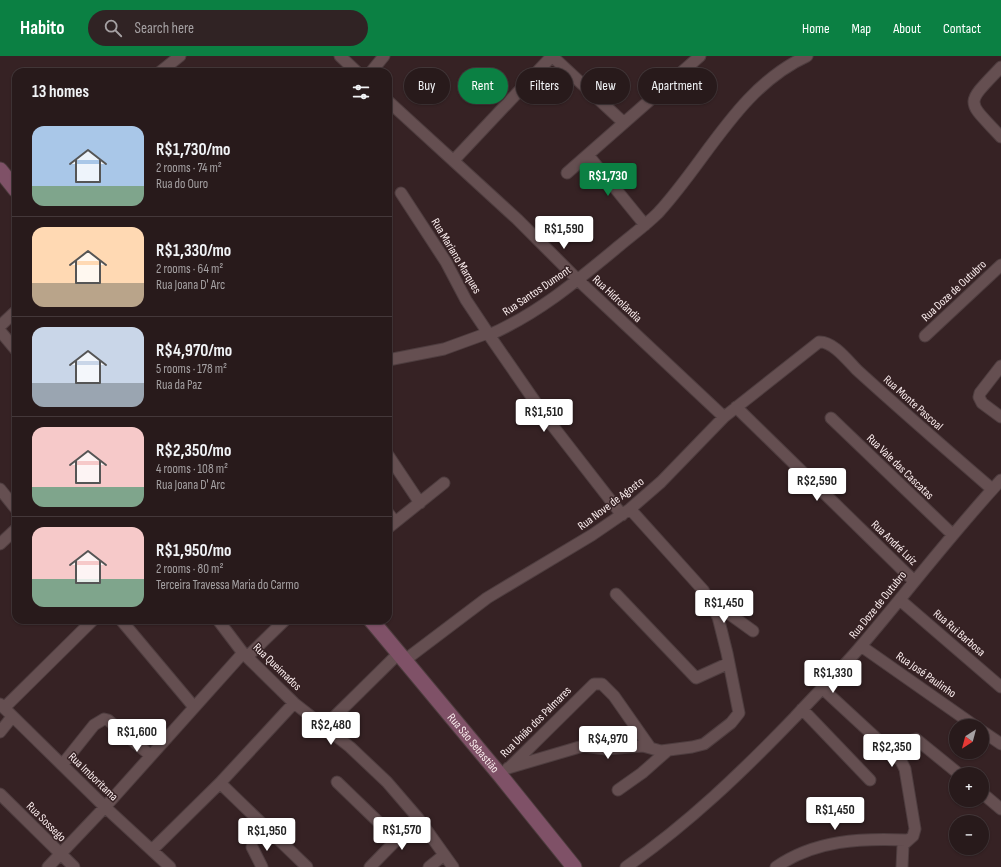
<!DOCTYPE html>
<html lang="en">
<head>
<meta charset="utf-8">
<style>
  :root { --surface:#281a1b; --page:#302324; --text:#f1f3f6; --muted:#a5a1a3; --line:#44383a; --accent:#0b8043 }
  body { margin:0; font-family:"Sofia Sans Condensed",sans-serif; background:var(--page); color:var(--text); height:100vh; display:flex; flex-direction:column; font-size:15px; white-space:nowrap }
  * { box-sizing:border-box; margin:0 }
  p { font-size:13px; color:var(--muted) }
  .icon { flex:none; width:22px; height:22px; fill:none; stroke:currentColor; stroke-width:2; stroke-linecap:round; stroke-linejoin:round }
  .map { position:relative; flex:1; overflow:hidden }
  .sheet { position:absolute; left:12px; top:12px; width:380px; height:556px; display:flex; flex-direction:column; background:var(--surface); border-radius:12px; box-shadow:0 1px 3px #0004,0 0 0 1px var(--line) }
  .sheet>* { flex:none }
  .top-card { position:absolute; left:404px; top:12px; width:380px; height:36px; display:flex; gap:8px }
  .needle { width:26px; rotate:216deg }
  .tools { position:absolute; left:949px; top:663px; display:grid; gap:8px }
  .tools a { display:grid; place-items:center; width:40px; height:40px; border-radius:50%; background:var(--surface); box-shadow:0 1px 3px #0004,0 0 0 1px var(--line); font-size:20px }
  .price { position:absolute; translate:-50% -34px; padding:0 9px; border-radius:4px; background:#fff; color:#222; font-size:13px; line-height:26px; filter:drop-shadow(0 1px 2px #0008) }
  .price::after { content:''; position:absolute; left:50%; top:24px; width:12px; height:9px; margin-left:-6px; background:inherit; clip-path:polygon(0 0,100% 0,50% 100%) }
  .price.on { background:var(--accent); color:#fff }
  ul { padding:0; list-style:none }
  li { display:flex; align-items:center; gap:12px; height:100px; padding:0 20px }
  li+li { border-top:1px solid var(--line) }
  li span { display:grid; place-items:center; flex:none; width:112px; height:80px; border-radius:12px; color:#555 }
  li>.icon { margin-inline-start:auto }
  span .icon { width:48px; height:48px; fill:#fffc; stroke-width:1 }
  li b { font-size:17px }
  h2 { display:flex; justify-content:space-between; align-items:center; height:48px; padding:0 20px; font-size:17px }
  .tag { padding:0 14px; border-radius:18px; background:var(--surface); box-shadow:0 1px 3px #0004,0 0 0 1px var(--line); font-size:14px; line-height:36px }
  .tag.on { background:var(--accent); color:#fff }
  header { display:flex; align-items:center; gap:24px; box-sizing:border-box; height:56px; padding:0 20px; background:var(--accent); color:#fff }
  header strong { font-size:19px }
  nav { display:flex; gap:22px; margin-inline-start:auto; font-size:14px }
  .search { width:280px; height:36px; background:var(--page); display:flex; align-items:center; gap:10px; box-sizing:border-box; padding:0 14px; border-radius:22px; color:var(--muted); font-size:15px }
  .map>svg:first-child { display:block }
  .lines { fill:none; stroke-linecap:round; stroke-linejoin:round }
  .street-casing { stroke:#4e3d3f; stroke-width:13 }
  .secondary-casing { stroke:#4e3d3f; stroke-width:17 }
  .street { stroke:#654f51; stroke-width:11 }
  .secondary { stroke:#7f5167; stroke-width:15 }
  .labels { text-anchor:middle; dominant-baseline:central; stroke-width:3; stroke-linejoin:round; paint-order:stroke }
  .street-label { font-size:12px; fill:#fbedee; stroke:#362224 }
</style>
</head>
<body>
<header>
<strong>Habito</strong>
<div class="search"><svg class="icon" aria-label="search" viewBox="0 0 24 24"><circle cx="10" cy="10" r="6"/><path d="M15 15l6 6"/></svg>Search here</div>
<nav><a>Home</a><a>Map</a><a>About</a><a>Contact</a></nav>
</header>
<div class="map">
<svg width="1001" height="811" viewBox="0 0 1001 811">
  <rect width="100%" height="100%" fill="#362224"/>
  <g class="lines">
    <g class="street-casing">
      <path id="street" d="M340,0l17,16
        M552,0l72,67
        M1001,11c-37,39 -35,32 0,70
        M160,16l20,-16
        M371,16l13,-16
        M388,45l129,118 61,61 146,137
        M588,99l57,70
        M454,104l98,-104
        M567,117l133,-117
        M401,137l45,69 20,38 22,33
        M0,270l16,-15
        M0,275l16,19
        M489,279l56,81 77,99
        M925,280l76,-71
        M388,304l56,-11 44,-16 1,2c50,-22 89,-55 130,-89 13,-11 27,-21 39,-33 49,-53 81,-126 149,-157
        M1001,310l-21,27 -1,4 3,6 19,14
        M736,351l178,174
        M831,362l121,116
        M388,399l32,48
        M0,433l16,20
        M388,457l7,9
        M388,472l56,-45
        M0,488l16,-15
        M616,538l80,84 33,-15
        M710,544l43,31
        M900,544l101,87
        M121,564l73,87
        M218,564l25,33 51,50 56,44 37,35 31,36 35,49
        M861,590l114,80
        M248,600l37,-36
        M405,604l82,-62 105,-63 38,-26 31,-27 63,-65 95,-75c14,-1 29,19 38,28 45,41 90,80 135,119
        M823,633l78,72 4,8 10,60 -2,7 -10,9 -1,22
        M0,648l105,103 65,60
        M4,652l89,-88
        M802,653l68,71
        M324,671l75,-74
        M982,675l19,13
        M0,676l12,-15
        M895,700l14,-15 7,-2 43,35
        M62,709l32,-40 10,-6 4,1 42,35
        M510,711l84,-83h8l12,12 35,50
        M508,712l75,-22 23,3 37,-3 18,5 31,-4 12,-3 27,-21 8,-10 -12,-60 -9,-36 -15,-27 -73,-81
        M337,726l60,58
        M220,727l87,84
        M618,734l24,-17 25,-22
        M982,737l19,16
        M0,738l74,73
        M252,791l10,20
        M152,794l68,-67 74,-80
        M48,811l57,-60 138,-154
        M370,811l48,-49
        M429,811l15,-12
        M626,811c62,-43 116,-95 169,-150 22,-24 45,-46 66,-71 47,-55 90,-112 140,-166
        M776,811c39,-27 85,-29 130,-27"/>
    </g>
    <g class="secondary-casing">
      <g id="secondary">
        <path d="M0,114l16,20"/>
        <path id="s1" d="M371,564l129,155 74,92"/>
      </g>
    </g>
    <use href="#street" class="street"/>
    <use href="#secondary" class="secondary"/>
  </g>
  <g class="labels">
    <g class="street-label">
      <text transform="translate(456 200) rotate(59)">Rua Mariano Marques</text>
      <text transform="translate(537 235) rotate(-34)">Rua Santos Dumont</text>
      <text transform="translate(954 235) rotate(-43)">Rua Doze de Outubro</text>
      <text transform="translate(617 243) rotate(43)">Rua Hidrolândia</text>
      <text transform="translate(913 347) rotate(42)">Rua Monte Pascoal</text>
      <text transform="translate(900 411) rotate(44)">Rua Vale das Cascatas</text>
      <text transform="translate(611 448) rotate(-37)">Rua Nove de Agosto</text>
      <text transform="translate(894 487) rotate(44)">Rua André Luiz</text>
      <text transform="translate(878 549) rotate(-51)">Rua Doze de Outubro</text>
      <text transform="translate(959 577) rotate(41)">Rua Rui Barbosa</text>
      <text transform="translate(277 611) rotate(44)">Rua Queimados</text>
      <text transform="translate(926 619) rotate(35)">Rua José Paulinho</text>
      <text transform="translate(536 666) rotate(-45)">Rua União dos Palmares</text>
      <text stroke="none"><textPath href="#s1" startOffset="160">Rua São Sebastião</textPath></text>
      <text transform="translate(93 721) rotate(44)">Rua Imboritama</text>
      <text transform="translate(46 766) rotate(45)">Rua Sossego</text>
    </g>
  </g>
</svg>
<div class="tools">
<a><svg class="needle" viewBox="-14 -14 28 28"><path d="M0-13l5 13h-10z" fill="#e53935"/><path d="M0 13l5-13h-10z" fill="#a5a1a3"/></svg></a>
<a>+</a>
<a>−</a>
</div>
<b class="price on" style="left:608px;top:141px">R$1,730</b>
<b class="price" style="left:564px;top:194px">R$1,590</b>
<b class="price" style="left:544px;top:377px">R$1,510</b>
<b class="price" style="left:817px;top:446px">R$2,590</b>
<b class="price" style="left:724px;top:568px">R$1,450</b>
<b class="price" style="left:833px;top:638px">R$1,330</b>
<b class="price" style="left:331px;top:690px">R$2,480</b>
<b class="price" style="left:137px;top:697px">R$1,600</b>
<b class="price" style="left:608px;top:704px">R$4,970</b>
<b class="price" style="left:892px;top:712px">R$2,350</b>
<b class="price" style="left:835px;top:775px">R$1,450</b>
<b class="price" style="left:402px;top:795px">R$1,570</b>
<b class="price" style="left:267px;top:796px">R$1,950</b>
<div class="top-card">
<a class="tag">Buy</a>
<a class="tag on">Rent</a>
<a class="tag">Filters</a>
<a class="tag">New</a>
<a class="tag">Apartment</a>
</div>
<section class="sheet">
<h2>13 homes<svg class="icon" aria-label="filters" viewBox="0 0 24 24"><path d="M4 7h16M4 17h16"/><circle cx="9" cy="7" r="2"/><circle cx="15" cy="17" r="2"/></svg></h2>
<ul>
<li><span style="background:linear-gradient(#a9c7e8 75%,#7fa58c 0)"><svg class="icon" aria-label="home" viewBox="0 0 24 24"><path d="M3 11l9-7 9 7M6 9v11h12V9"/></svg></span><div><b>R$1,730/mo</b><p>2 rooms · 74 m²</p><p>Rua do Ouro</p></div></li>
<li><span style="background:linear-gradient(#ffd9b3 70%,#b9a48a 0)"><svg class="icon" aria-label="home" viewBox="0 0 24 24"><path d="M3 11l9-7 9 7M6 9v11h12V9"/></svg></span><div><b>R$1,330/mo</b><p>2 rooms · 64 m²</p><p>Rua Joana D' Arc</p></div></li>
<li><span style="background:linear-gradient(#c9d6e8 70%,#9aa5b1 0)"><svg class="icon" aria-label="home" viewBox="0 0 24 24"><path d="M3 11l9-7 9 7M6 9v11h12V9"/></svg></span><div><b>R$4,970/mo</b><p>5 rooms · 178 m²</p><p>Rua da Paz</p></div></li>
<li><span style="background:linear-gradient(#f6c9c9 75%,#7fa58c 0)"><svg class="icon" aria-label="home" viewBox="0 0 24 24"><path d="M3 11l9-7 9 7M6 9v11h12V9"/></svg></span><div><b>R$2,350/mo</b><p>4 rooms · 108 m²</p><p>Rua Joana D' Arc</p></div></li>
<li><span style="background:linear-gradient(#f6c9c9 65%,#7fa58c 0)"><svg class="icon" aria-label="home" viewBox="0 0 24 24"><path d="M3 11l9-7 9 7M6 9v11h12V9"/></svg></span><div><b>R$1,950/mo</b><p>2 rooms · 80 m²</p><p>Terceira Travessa Maria do Carmo</p></div></li>
</ul>
</section>
</div>
</body>
</html>
